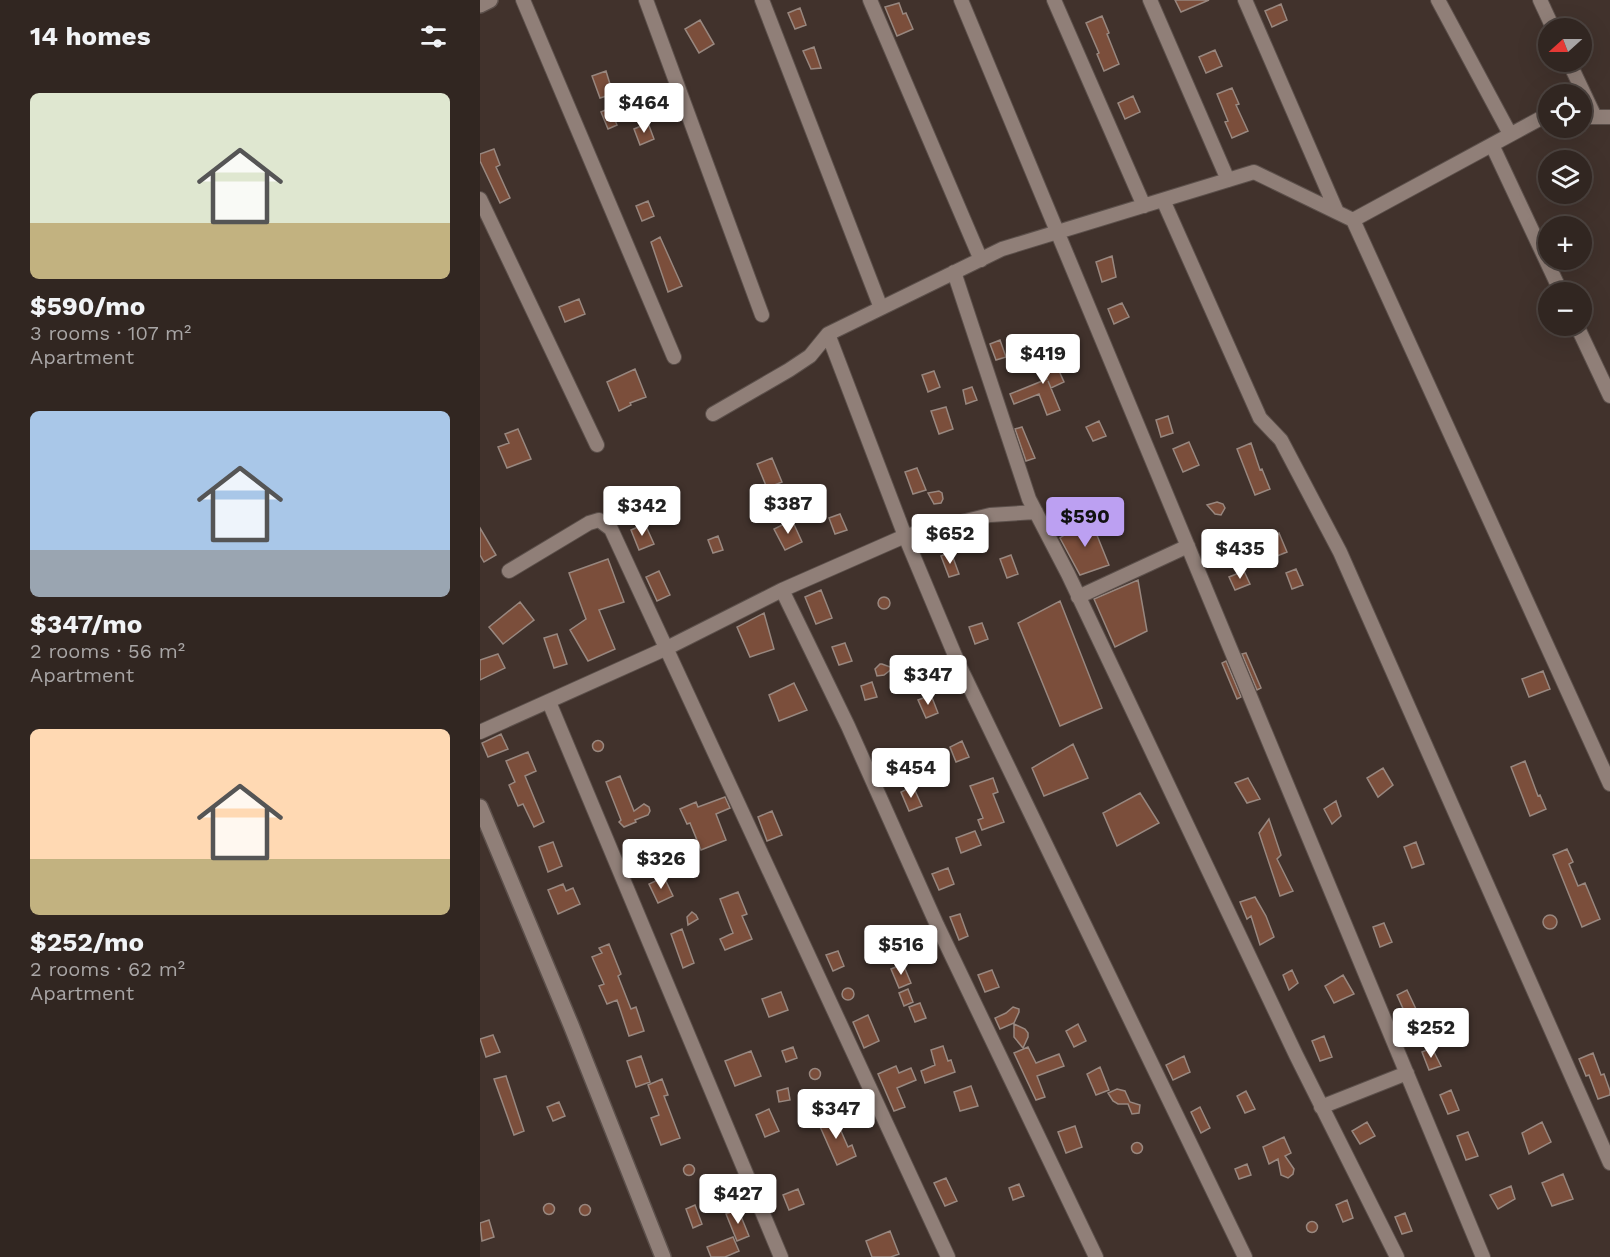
<!DOCTYPE html>
<html lang="en">
<head>
<meta charset="utf-8">
<style>
  :root { --surface:#312621; --page:#3d322e; --text:#f1f3f6; --muted:#a8a5a5; --line:#4c433f; --accent:#bca0f2 }
  body { margin:0; font-family:"Work Sans",sans-serif; background:var(--page); color:var(--text); height:100vh; display:flex; flex-direction:column; font-size:22px; white-space:nowrap }
  * { box-sizing:border-box; margin:0 }
  p { font-size:20px; color:var(--muted) }
  .icon { flex:none; width:33px; height:33px; fill:none; stroke:currentColor; stroke-width:2; stroke-linecap:round; stroke-linejoin:round }
  .map { position:relative; flex:1; overflow:hidden }
  .sheet { display:flex; flex-direction:column; background:var(--surface); width:480px }
  .sheet>* { flex:none }
  .needle { width:39px; rotate:249deg }
  .buttons { position:absolute; left:1058px; top:18px; display:grid; gap:12px }
  .buttons a { display:grid; place-items:center; width:54px; height:54px; border-radius:50%; background:var(--surface); box-shadow:0 6px 24px #0002,0 0 0 2px var(--line); font-size:30px }
  .price { position:absolute; translate:-50% -51px; padding:0 14px; border-radius:6px; background:#fff; color:#222; font-size:20px; line-height:39px; filter:drop-shadow(0 2px 3px #0008) }
  .price::after { content:''; position:absolute; left:50%; top:36px; width:18px; height:14px; margin-left:-9px; background:inherit; clip-path:polygon(0 0,100% 0,50% 100%) }
  .price.on { background:var(--accent); color:#111 }
  ul { padding:0; list-style:none }
  li { display:grid; align-content:center; gap:12px; height:318px; padding:0 30px }
  li span { display:grid; place-items:center; height:186px; border-radius:9px; color:#555 }
  li>.icon { margin-inline-start:auto }
  span .icon { width:108px; height:108px; fill:#fffc; stroke-width:1 }
  li b { font-size:26px }
  h2 { display:flex; justify-content:space-between; align-items:center; height:72px; padding:0 30px; font-size:26px }
  main { display:flex; flex:1; min-height:0 }
  .map>svg:first-child { display:block }
  .building { fill:#7b4e3b; stroke:#98877f; stroke-width:1.5 }
  .lines { fill:none; stroke-linecap:round; stroke-linejoin:round }
  .minor-casing { stroke:#5c504b; stroke-width:16 }
  .tertiary-casing { stroke:#5c504b; stroke-width:18 }
  .minor { stroke:#907f78; stroke-width:14 }
  .tertiary { stroke:#907f78; stroke-width:15 }
</style>
</head>
<body>
<main>
<section class="sheet">
<h2>14 homes<svg class="icon" aria-label="filters" viewBox="0 0 24 24"><path d="M4 7h16M4 17h16"/><circle cx="9" cy="7" r="2"/><circle cx="15" cy="17" r="2"/></svg></h2>
<ul>
<li><span style="background:linear-gradient(#dfe7d0 70%,#c2b280 0)"><svg class="icon" aria-label="home" viewBox="0 0 24 24"><path d="M3 11l9-7 9 7M6 9v11h12V9"/></svg></span><div><b>$590/mo</b><p>3 rooms · 107 m²</p><p>Apartment</p></div></li>
<li><span style="background:linear-gradient(#a9c7e8 75%,#9aa5b1 0)"><svg class="icon" aria-label="home" viewBox="0 0 24 24"><path d="M3 11l9-7 9 7M6 9v11h12V9"/></svg></span><div><b>$347/mo</b><p>2 rooms · 56 m²</p><p>Apartment</p></div></li>
<li><span style="background:linear-gradient(#ffd9b3 70%,#c2b280 0)"><svg class="icon" aria-label="home" viewBox="0 0 24 24"><path d="M3 11l9-7 9 7M6 9v11h12V9"/></svg></span><div><b>$252/mo</b><p>2 rooms · 62 m²</p><p>Apartment</p></div></li>
</ul>
</section>
<div class="map">
<svg width="1130" height="1257" viewBox="0 0 1130 1257">
  <rect width="100%" height="100%" fill="#41322c"/>
  <path class="building" d="M695,0h34l-28,12z
    M419,3l4,11 3,-1 7,16 -16,7 -12,-29z
    M801,4l6,16 -15,7 -7,-16z
    M320,8l6,17 -11,4 -7,-16z
    M622,16l7,17 -2,1 12,30 -15,7 -7,-17 2,-1 -13,-30z
    M220,20l14,24 -15,9 -14,-24z
    M334,47l7,21 -10,1 -8,-18z
    M735,50l7,16 -16,7 -7,-16z
    M126,71l7,23 -13,4 -8,-22z
    M752,88l7,16 -3,1 12,26 -16,7 -7,-16 3,-1 -11,-27z
    M653,96l7,16 -15,7 -7,-16z
    M130,108l7,17 -9,4 -7,-17z
    M168,123l6,16 -14,6 -6,-16z
    M14,149l6,16 -4,2 14,31 -10,5 -20,-42v-7z
    M168,201l6,15 -12,5 -6,-15z
    M180,237l22,49 -14,6 -17,-50z
    M632,256l4,21 -14,5 -6,-20z
    M99,299l6,15 -20,8 -6,-15z
    M642,303l7,14 -15,7 -6,-15z
    M520,340l6,17 -10,3 -6,-16z
    M568,346l8,26 3,-1 5,11 -13,6 -3,-7 12,29 -13,5 -8,-21 -25,10 -4,-10 37,-15 -10,-30z
    M155,369l11,28 -16,6 1,2 -12,6 -12,-29z
    M454,371l6,16 -12,5 -6,-17z
    M492,387l5,13 -11,4 -3,-14z
    M466,407l7,22 -14,5 -8,-23z
    M688,416l5,17 -12,4 -5,-17z
    M619,421l7,15 -13,5 -7,-14z
    M542,427l13,31 -9,3 -11,-32z
    M38,429l13,30 -24,9 -9,-21 11,-4 -4,-9z
    M709,442l10,23 -16,7 -10,-23z
    M771,443l9,27 2,-1 8,20 -15,6 -18,-46z
    M292,458l10,24 -15,6 -10,-24z
    M437,468l9,22 -13,4 -8,-22z
    M459,491l3,2 1,6 -2,4 -7,1 -6,-11z
    M737,502l6,2 2,4 -4,7 -6,-1 -8,-9z
    M360,514l7,16 -12,4 -6,-16z
    M610,518l19,47 -29,10 -20,-37z
    M312,520l10,22 -17,8 -11,-21z
    M165,524l9,20 -15,6 -8,-20z
    M0,528l16,27 -12,7 -4,-7z
    M747,530l9,22 -14,6 -9,-22z
    M799,533l8,19 -10,4 -7,-19z
    M238,536l5,14 -10,3 -5,-13z
    M471,552l8,22 -10,3 -8,-21z
    M531,555l7,19 -11,4 -7,-19z
    M128,559l16,43 -25,8 16,39 -27,12 -18,-31 16,-11 -17,-46z
    M816,569l7,16 -11,4 -6,-16z
    M179,571l11,24 -13,6 -11,-24z
    M764,571l6,13 -15,6 -6,-13z
    M658,580l9,51 -32,16 -21,-48z
    M341,590l11,28 -16,6 -11,-27z
    M398 603a6 6 0 1 1 12 0a6 6 0 1 1-12 0Z
    M580,601l42,107 -42,18 -42,-103z
    M40,602l14,18 -31,24 -14,-17z
    M284,613l10,36 -24,8 -13,-30z
    M502,623l6,16 -13,5 -6,-17z
    M77,634l10,30 -13,4 -10,-30z
    M365,643l7,18 -13,4 -7,-18z
    M766,653l15,35 -4,2 -15,-36z
    M18,654l7,14 -25,12v-20z
    M431,661l7,16 -16,8 -8,-18z
    M746,661l15,36 -4,2 -15,-36z
    M400,664h2l11,4 -9,7 -7,1 -2,-7z
    M1063,671l7,18 -21,8 -7,-18z
    M392,682l5,15 -12,3 -4,-14z
    M314,683l13,27 -28,11 -10,-26z
    M451,695l7,18 -12,5 -8,-18z
    M21,734l7,15 -20,8 -6,-14z
    M112.5 746a5.5 5.5 0 1 1 11 0a5.5 5.5 0 1 1-11 0Z
    M482,741l7,16 -13,5 -6,-15z
    M593,744l15,34 -44,18 -12,-28z
    M48,752l8,19 -11,5 19,46 -10,5 -11,-23 -5,2 -9,-21 6,-3 -9,-21z
    M1045,761l13,35 2,-1 6,14 -16,7 -19,-49z
    M903,768l10,17 -15,12 -11,-19z
    M140,776l14,35 10,-7 5,3 1,4 -2,4 -13,5 1,2 -12,5 -5,-5 2,-2 -15,-38z
    M513,778l5,14 -5,2 11,28 -22,8 -4,-10 5,-2 -13,-32z
    M768,778l12,21 -13,4 -12,-20z
    M433,786l9,20 -13,5 -8,-19z
    M660,793l19,30 -42,23 -14,-33z
    M245,797l5,11 -14,6 10,26 -25,10 -11,-27 -3,1 -7,-15 16,-7 2,5z
    M856,801l5,15 -9,8 -8,-15z
    M292,811l10,24 -15,6 -9,-24z
    M789,819l12,36 -4,4 16,32 -13,5 -21,-63z
    M495,831l6,14 -20,8 -5,-15z
    M73,842l9,24 -14,6 -9,-25z
    M936,842l8,22 -12,4 -8,-21z
    M1087,849l6,13 -4,2 9,22 7,-3 15,36 -18,8 -29,-72z
    M468,868l6,16 -15,6 -7,-16z
    M184,877l9,19 -15,7 -9,-19z
    M83,884l3,7 7,-3 7,16 -22,10 -10,-24z
    M258,892l9,22 -5,2 10,23 -27,11 -5,-11 13,-6 -13,-34z
    M775,897l11,19 8,21 -14,8 -9,-29 -4,3 -7,-17z
    M212,912l4,3 2,4 -10,6 -1,-8z
    M480,914l8,22 -9,4 -9,-23z
    M1063 922a7 7 0 1 1 14 0a7 7 0 1 1-14 0Z
    M904,923l8,19 -12,5 -7,-20z
    M202,929l12,34 -11,5 -12,-34z
    M129,944l12,30 -3,2 13,33 5,-2 8,24 -15,5 -12,-36 -10,4 -8,-18 5,-2 -12,-27 10,-4 -3,-5z
    M358,951l6,15 -11,5 -7,-16z
    M423,964l8,19 -12,5 -8,-19z
    M512,970l7,17 -14,5 -7,-17z
    M812,970l6,13 -9,7 -6,-15z
    M863,975l11,19 -20,9 -9,-17z
    M362 994a6 6 0 1 1 12 0a6 6 0 1 1-12 0Z
    M428,989l5,13 -9,4 -5,-13z
    M927,990l9,19 -11,4 -8,-18z
    M301,992l7,18 -19,7 -7,-18z
    M440,1003l6,15 -11,4 -6,-15z
    M533,1007l6,2v3l-5,11 -14,6 -5,-11 11,-5z
    M388,1015l11,26 -15,7 -11,-26z
    M534,1024l11,5 3,4v4l-5,11 -9,-11z
    M598,1024l8,17 -12,6 -8,-16z
    M13,1035l7,17 -14,5 -6,-18z
    M844,1036l8,21 -12,4 -8,-20z
    M463,1046l5,15 3,-1 4,12 -30,11 -4,-12 14,-6 -4,-15z
    M313,1047l4,11 -11,4 -4,-11z
    M548,1047l8,16 23,-9 5,12 -27,10 8,21 -9,3 -22,-47z
    M952,1048l9,18 -12,4 -7,-18z
    M271,1051l10,25 -26,10 -10,-25z
    M1113,1053l8,22 3,-1 6,17v4l-12,4 -9,-24 -3,1 -7,-17z
    M161,1056l9,26 -14,5 -9,-26z
    M704,1056l6,16 -17,8 -7,-15z
    M416,1066l3,7 12,-5 5,12 -19,8 8,19 -11,4 -16,-37z
    M620,1067l9,23 -13,5 -9,-21z
    M329.5 1074a5.5 5.5 0 1 1 11 0a5.5 5.5 0 1 1-11 0Z
    M26,1076l18,55 -10,4 -20,-56z
    M182,1079l6,16 -4,1 16,42 -19,7 -10,-27 8,-3 -11,-30z
    M491,1086l7,20 -18,5 -6,-19z
    M308,1088l2,12 -11,2 -2,-11z
    M637,1089l8,2 5,11 10,3 -1,8 -7,1 -4,-10h-10l-5,-3 -5,-8z
    M971,1090l8,20 -11,4 -8,-19z
    M766,1091l9,18 -10,4 -8,-17z
    M79,1102l6,14 -12,5 -6,-14z
    M720,1107l10,21 -9,5 -10,-21z
    M289,1109l10,22 -14,6 -9,-22z
    M354,1115l14,32 4,-2 4,11 -19,9 -19,-43z
    M887,1122l8,14 -15,8 -8,-13z
    M1062,1122l9,20 -22,12 -7,-21z
    M595,1126l7,21 -16,6 -8,-21z
    M988,1132l10,24 -12,4 -9,-24z
    M804,1137l7,16 -6,3 9,13 -1,5 -5,4 -7,-3 -3,-16 -9,5 -6,-17z
    M651.5 1148a5.5 5.5 0 1 1 11 0a5.5 5.5 0 1 1-11 0Z
    M767,1164l4,11 -12,4 -4,-10z
    M203.5 1170a5.5 5.5 0 1 1 11 0a5.5 5.5 0 1 1-11 0Z
    M1083,1174l10,25 -21,7 -10,-23z
    M466,1178l11,23 -12,5 -11,-23z
    M539,1184l5,12 -11,4 -4,-12z
    M1031,1186l4,13 -17,10 -8,-14z
    M318,1189l6,15 -15,6 -6,-15z
    M867,1200l6,18 -10,4 -7,-17z
    M63.5 1209a5.5 5.5 0 1 1 11 0a5.5 5.5 0 1 1-11 0Z
    M99.5 1210a5.5 5.5 0 1 1 11 0a5.5 5.5 0 1 1-11 0Z
    M215,1205l7,19 -9,4 -7,-19z
    M258,1209l11,27 -12,5 -11,-27z
    M925,1213l7,18 -10,3 -7,-17z
    M9,1220l5,17 -12,4 -2,-18z
    M826.5 1227a5.5 5.5 0 1 1 11 0a5.5 5.5 0 1 1-11 0Z
    M410,1231l9,23 -8,3h-19l-6,-16z
    M253,1237l6,14 -14,6h-14l-4,-10z"/>
  <g class="lines">
    <g class="minor-casing">
      <path id="minor" d="M43,0l151,357
        M166,0l116,315
        M282,0l119,308
        M390,0l111,260
        M481,0l522,1257
        M574,0l90,206
        M670,0l78,180
        M765,0l92,212
        M958,0l72,134
        M1060,0l13,28
        M1089,62l26,55
        M1101,117h29
        M1012,145l69,147
        M0,199l117,246
        M683,200l97,218 21,22 59,112 270,611
        M873,220l257,564
        M474,272l75,227 39,75 228,481 101,202
        M1097,326l33,70
        M348,334l77,202 54,129 286,592
        M233,414l76,-44 21,-14 18,-22 174,-85 252,-77 99,48 190,-103h5
        M29,571l80,-48 10,-3 12,9 337,728
        M302,590l66,136 89,199 159,332
        M598,597l110,-51
        M69,702l232,555
        M0,732l187,-84 115,-58 123,-54 85,-21 46,-3
        M841,1107l86,-34"/>
    </g>
    <g class="tertiary-casing">
      <path id="tertiary" d="M0,5l10,-5
        M0,807l91,218 92,232"/>
    </g>
    <use href="#minor" class="minor"/>
    <use href="#tertiary" class="tertiary"/>
  </g>
</svg>
<div class="buttons">
<a><svg class="needle" viewBox="-14 -14 28 28"><path d="M0-13l5 13h-10z" fill="#e53935"/><path d="M0 13l5-13h-10z" fill="#a8a5a5"/></svg></a>
<a><svg class="icon" aria-label="locate" viewBox="0 0 24 24"><circle cx="12" cy="12" r="6"/><path d="M12 2v4M12 18v4M2 12h4M18 12h4"/></svg></a>
<a><svg class="icon" aria-label="layers" viewBox="0 0 24 24"><path d="M12 4l9 5-9 5-9-5zM3 14l9 5 9-5"/></svg></a>
<a>+</a>
<a>−</a>
</div>
<b class="price" style="left:164px;top:134px">$464</b>
<b class="price" style="left:563px;top:385px">$419</b>
<b class="price" style="left:308px;top:535px">$387</b>
<b class="price" style="left:162px;top:537px">$342</b>
<b class="price on" style="left:605px;top:548px">$590</b>
<b class="price" style="left:470px;top:565px">$652</b>
<b class="price" style="left:760px;top:580px">$435</b>
<b class="price" style="left:448px;top:706px">$347</b>
<b class="price" style="left:431px;top:799px">$454</b>
<b class="price" style="left:181px;top:890px">$326</b>
<b class="price" style="left:421px;top:976px">$516</b>
<b class="price" style="left:951px;top:1059px">$252</b>
<b class="price" style="left:356px;top:1140px">$347</b>
<b class="price" style="left:258px;top:1225px">$427</b>
</div>
</main>
</body>
</html>
